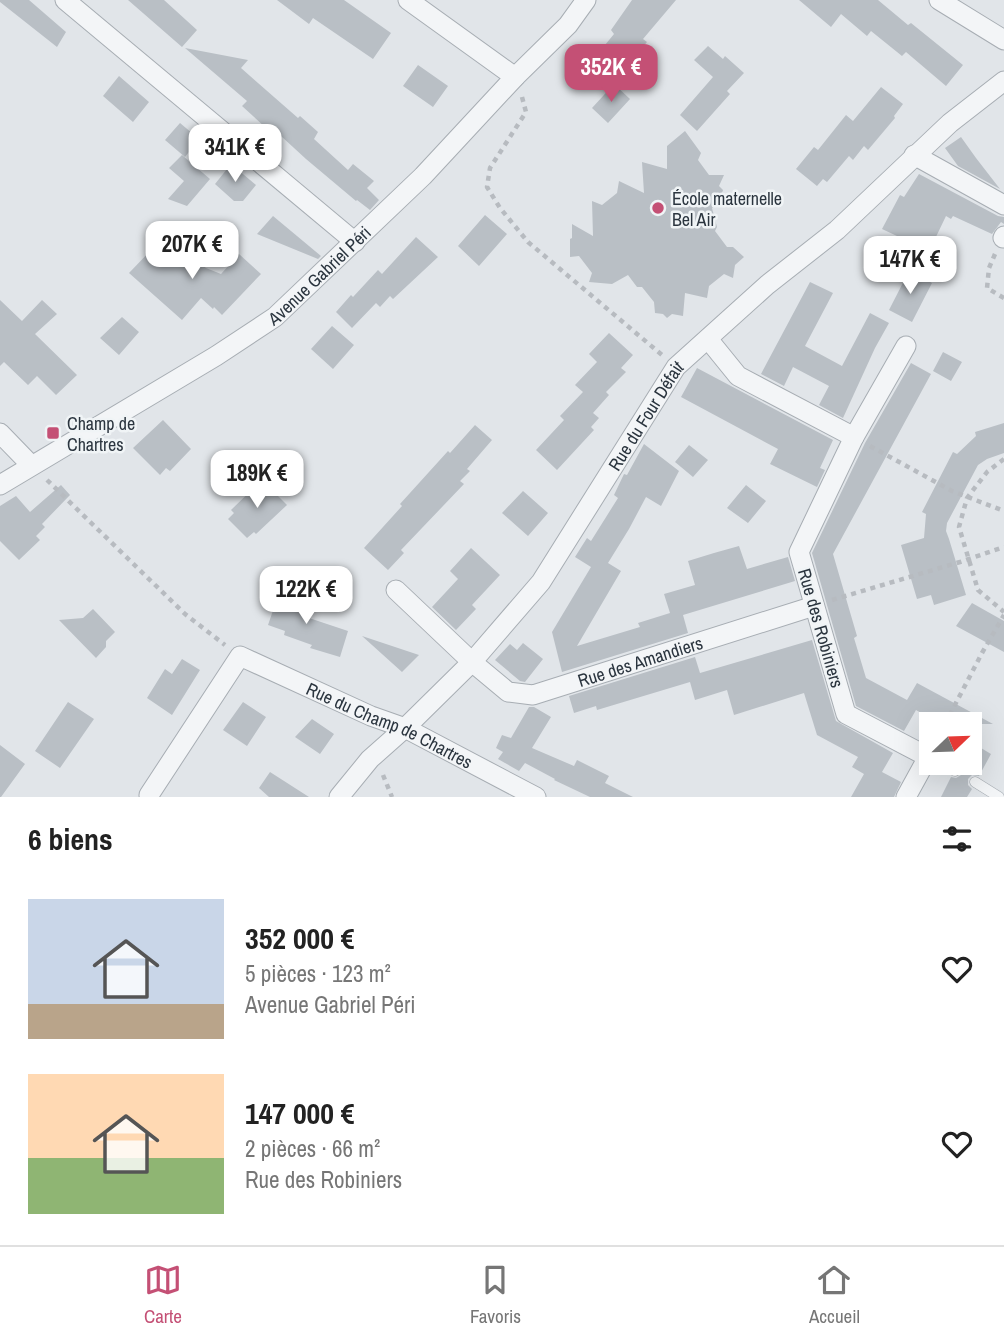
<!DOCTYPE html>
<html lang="fr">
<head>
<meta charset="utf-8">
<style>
  :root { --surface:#fff; --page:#f6f6f6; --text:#222; --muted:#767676; --line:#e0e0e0; --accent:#c45075 }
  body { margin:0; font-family:"Archivo Narrow",sans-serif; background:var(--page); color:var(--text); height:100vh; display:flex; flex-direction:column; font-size:26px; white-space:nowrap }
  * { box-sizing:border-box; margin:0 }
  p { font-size:23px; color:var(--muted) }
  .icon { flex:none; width:38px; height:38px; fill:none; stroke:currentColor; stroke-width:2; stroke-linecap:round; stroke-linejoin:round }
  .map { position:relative; height:797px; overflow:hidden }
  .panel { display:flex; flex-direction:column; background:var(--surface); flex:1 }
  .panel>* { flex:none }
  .needle { width:46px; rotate:67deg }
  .buttons { position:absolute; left:919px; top:712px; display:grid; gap:14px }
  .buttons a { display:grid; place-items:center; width:63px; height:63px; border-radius:0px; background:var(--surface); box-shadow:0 7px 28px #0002; font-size:35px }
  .price { position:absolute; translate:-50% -60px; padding:0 16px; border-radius:14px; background:#fff; color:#222; font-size:23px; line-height:46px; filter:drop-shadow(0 2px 4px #0008) }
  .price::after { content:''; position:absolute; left:50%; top:42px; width:21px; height:16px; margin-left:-10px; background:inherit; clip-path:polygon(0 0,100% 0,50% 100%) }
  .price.current { background:var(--accent); color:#fff }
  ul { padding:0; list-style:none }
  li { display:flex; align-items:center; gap:21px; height:175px; padding:0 28px }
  li span { display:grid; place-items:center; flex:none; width:196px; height:140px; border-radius:0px; color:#555 }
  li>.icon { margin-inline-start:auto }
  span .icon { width:84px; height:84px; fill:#fffc; stroke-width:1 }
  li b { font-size:30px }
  h2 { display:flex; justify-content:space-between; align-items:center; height:84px; padding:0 28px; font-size:30px }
  .dock { display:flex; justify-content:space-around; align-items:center; height:98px; border-top:2px solid var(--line); background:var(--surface); font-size:19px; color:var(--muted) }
  .dock a { display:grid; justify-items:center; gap:4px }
  .dock .current { color:var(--accent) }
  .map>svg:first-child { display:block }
  .building { fill:#b9bfc5 }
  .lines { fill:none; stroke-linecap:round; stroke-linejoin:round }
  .service-casing { stroke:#a7adb3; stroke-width:11 }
  .minor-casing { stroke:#a7adb3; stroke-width:21 }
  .path { stroke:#b7bbc0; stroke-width:4.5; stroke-dasharray:5 5; stroke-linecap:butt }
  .service { stroke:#f3f5f7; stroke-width:10 }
  .minor { stroke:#f3f5f7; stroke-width:19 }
  .poi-dot { fill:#c45075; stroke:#f0f4f6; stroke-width:2.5 }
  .labels { text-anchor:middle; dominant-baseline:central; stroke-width:5; stroke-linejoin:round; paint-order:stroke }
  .poi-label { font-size:18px; fill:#2b353f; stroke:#f0f4f6; text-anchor:start }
  .street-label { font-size:18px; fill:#2b353f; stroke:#f0f4f6 }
</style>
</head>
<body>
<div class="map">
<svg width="1004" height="797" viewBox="0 0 1004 797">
  <rect width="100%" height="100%" fill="#e1e5e9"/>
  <path class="building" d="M0,0h29l37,32 -9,15 -57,-45z
    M128,0h36l33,30 -15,17z
    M277,0h67l47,33 -18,26 -60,-41 -4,6z
    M632,0h44l-33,39 4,3 -20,23 -22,-20 9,-11 -3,-4z
    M799,0h79l30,25 3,-2 52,42 -17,21 -40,-34 -4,4 -31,-25 -4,5 -26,-22 -10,13z
    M708,46l15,13 2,-3 19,17 -17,18 3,3 -33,37 -17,-16 33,-38 -19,-17z
    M185,48l63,12 -7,8 57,50 2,-2 18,16 -4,7 34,31 5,-6 21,17 -7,7 12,12 -9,10 -13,-10 -1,1 -50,-42 -37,-34 -3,3 -24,-22 5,-5z
    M418,65l30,21 -15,21 -30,-21z
    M119,76l30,26 -16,20 -30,-26z
    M614,84l16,15 -22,24 -16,-15z
    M881,87l22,17 -9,12 1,2 -27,32 -4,-4 -11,14 -4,-4 -22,26 -4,-3 -6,7 -21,-17 18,-22 4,3 28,-35 7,6z
    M180,123l19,16 -14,18 -20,-17z
    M685,131l16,22 -3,7 11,15h15l-5,11 4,4 -4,12 -7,6 5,19 -2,4 12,16h6l11,10 -9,8 -2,13 -9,-4 -15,12 -2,12 -22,-5 -2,23 -11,-2 -5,4 -4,-4 -8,-1 -1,-11 -12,-15h-5l-9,-12 -16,9 -23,-2 3,-9 -13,-17 -9,1v-18l2,-1v-14l21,12 -1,-35 10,4 15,-12 2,-12 25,12 -2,-31 25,7v-23z
    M961,137l15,21 24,31 -42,-23 -13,-18z
    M182,155l28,24 -23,27 -19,-7 16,-18 -15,-13z
    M231,164l25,21 -13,16h-9l-19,-17z
    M919,174l79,42 6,1v7l-3,-2 -9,12 -39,-18 -2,3 -5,-3 -12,25 -8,-4 -12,25 -24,-12 7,-14 -15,-7 18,-34 4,2z
    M485,215l22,19 -28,32 -21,-20z
    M273,216l48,40 -3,3 -61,-25z
    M416,237l22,20 -45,42 -3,-3 -10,11 -4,-4 -24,25 -16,-16 15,-17 2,2 25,-27 4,4z
    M176,242l30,26 15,6 18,-20 22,20 -39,41 -8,-8 -1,2 -12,-11 -19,22 -53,-47 25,-26 10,9z
    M909,271l23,12 -20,39 -23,-12z
    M810,282l23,11 -28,53 37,20 28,-53 19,10 -14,25 -32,70 -24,-13 10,-19 -36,-19 -9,19 -23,-12z
    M0,300l22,21 20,-21 15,14 -22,20 42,41 -21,20 -19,-19 -9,9 -24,-23 -4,4z
    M122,317l17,15 -20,23 -19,-17z
    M332,326l22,19 -21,24 -22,-20z
    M609,333l24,22 -12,13 5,4 -20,20 3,3 -16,18 6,5 -8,9 3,3 -37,40 -21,-20 28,-30 -4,-4 23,-24 -8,-7 22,-23 -8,-8z
    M943,352l19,10 -11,19 -18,-10z
    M911,363l20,11 -98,180 24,82 -3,2 12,40 41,22 10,-17 76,41h-53l-24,-14 -12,21 -48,-25 -44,-153 53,-110z
    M697,368l136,72 -13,28 5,2 -8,17 -47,-23 8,-15 -97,-52z
    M163,420l28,29 -21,22 -4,-3 -6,7 -27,-27z
    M1004,423v30l-17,6 -9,6 -31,58 -1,8 3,8 17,56 -32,10 -3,-10 -14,4 -16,-54 23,-7 2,-24 -4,-2 31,-60 4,2 19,-18 -1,-4z
    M475,425l17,15 -25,29 3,2 -10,10 4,3 -63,66 3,3 -16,17 -24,-22 38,-42 -2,-2 48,-53 2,2z
    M644,444l35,27 -18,35 -15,-9 -17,32 -21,34 13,8 -44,75 63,-19 -2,-4 32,-10 -6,-19 31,-9 -7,-24 26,-8 25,-7 8,23 41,-12 7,24 -112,34 5,18 -126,39 -10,-40 39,-65 -16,-10 12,-19 4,3 27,-43 -4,-3 10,-21 3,1z
    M689,445l19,15 -15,17 -18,-15z
    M262,480l25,25 -31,29 -2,-2 -7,6 -19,-19 6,-6 -3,-3z
    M61,485l9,10 -28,29 3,3 -9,9 4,4 -21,20 -19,-19v-35l16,-10 14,16z
    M746,485l20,16 -18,22 -21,-15z
    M523,491l25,22 -20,23 -26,-23z
    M471,548l29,27 -28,30 4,4 -20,21 -24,-23 26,-28 -8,-8z
    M279,593l29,9 -5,14 45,15 -8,26 -30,-9 2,-3 -28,-10 1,-4 -17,-6z
    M972,603l32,18v31l-48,-26z
    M93,609l22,23 -9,9v6l-10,11 -37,-38 24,-2z
    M362,636l57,19 -17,17z
    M812,640l24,81 57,32 -11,19 19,10 -7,15h-43l13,-23 -12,-7 6,-10 -41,-22 -13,-42 -70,22 -7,-25 -32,10 -5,-18 -93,28 -1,-4 -22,7 -5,-17 126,-39 5,16z
    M523,643l20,16 -18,23 -5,-1 -25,-21 15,-16 7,6z
    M182,659l18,11 -28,45 -25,-17 18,-29 7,5z
    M68,702l26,17 -34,49 -25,-17z
    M243,702l23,15 -19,29 -24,-16z
    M529,707h5l17,10 -19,31 42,18 3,-6 32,16 -4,7 28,14h-43l-36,-17 1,-1 -30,-16 -6,8 -21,-12 5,-7 -7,-4 6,-13 9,3z
    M312,719l22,15 -14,20 -25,-17z
    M971,742l20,12 -12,22 -7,-1 -4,4v6l4,4 -5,8h-26l10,-20 5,1 5,-3 1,-5 -3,-6v-1h11v-18z
    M0,745l25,19 -24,33h-1z
    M270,772l39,25h-40l-10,-9z"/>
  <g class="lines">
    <g class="service-casing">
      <path id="service" d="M940,763l15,8
        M975,782l24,15"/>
    </g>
    <g class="minor-casing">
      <g id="minor">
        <path d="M65,0l290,242"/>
        <path d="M408,0l107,77"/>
        <path d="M939,0l65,40"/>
        <path d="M914,155l90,50"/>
        <path d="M1003,238l1,-2"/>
        <path d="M708,339l30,37 116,61"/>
        <path d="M0,433l31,32"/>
        <path id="s1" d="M0,485l216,-129 59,-39 148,-141 92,-99 53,-52 18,-25"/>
        <path id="s2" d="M396,590l76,72 36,30 25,3 281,-89"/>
        <path id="s3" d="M149,795l91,-139 131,60 34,12 131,69"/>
        <path id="s4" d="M339,797l31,-38 35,-31 67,-66 69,-80 135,-215 91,-82 70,-55 113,-107 54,-42"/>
        <path d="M906,797l22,-40 -82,-43 -47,-162 55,-115 52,-91"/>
      </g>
    </g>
    <path class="path" d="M522,97l4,15 -36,56 -3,19 13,21 28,34 134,113
      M995,254l-6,14 -2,20 17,10
      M870,446l82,45 52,20
      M1004,459l-17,13 -20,26 -8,29 19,63 26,22
      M47,480l138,134 40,31
      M832,600l128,-38 44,-15
      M945,724l37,-71 22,-38
      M383,775l9,22"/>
    <use href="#service" class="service"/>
    <use href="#minor" class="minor"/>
  </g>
  <g class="poi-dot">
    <circle cx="658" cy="208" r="7"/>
    <rect x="46" y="426" width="14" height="14" rx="3.5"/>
  </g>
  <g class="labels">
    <g class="poi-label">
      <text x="672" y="198">École maternelle<tspan x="672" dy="21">Bel Air</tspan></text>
      <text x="67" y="423">Champ de<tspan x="67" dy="21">Chartres</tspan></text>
    </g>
    <g class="street-label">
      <text stroke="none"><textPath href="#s1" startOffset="383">Avenue Gabriel Péri</textPath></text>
      <text stroke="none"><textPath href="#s4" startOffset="492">Rue du Four Défait</textPath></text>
      <text transform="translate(821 628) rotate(74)">Rue des Robiniers</text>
      <text stroke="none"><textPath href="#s2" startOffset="289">Rue des Amandiers</textPath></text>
      <text stroke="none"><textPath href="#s3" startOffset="331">Rue du Champ de Chartres</textPath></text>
    </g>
  </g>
</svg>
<div class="buttons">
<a><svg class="needle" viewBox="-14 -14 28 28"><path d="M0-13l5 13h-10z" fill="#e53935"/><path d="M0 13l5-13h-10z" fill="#767676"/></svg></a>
</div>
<b class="price current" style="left:611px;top:104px">352K €</b>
<b class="price" style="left:235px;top:184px">341K €</b>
<b class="price" style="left:192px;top:281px">207K €</b>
<b class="price" style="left:910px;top:296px">147K €</b>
<b class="price" style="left:257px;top:510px">189K €</b>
<b class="price" style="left:306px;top:626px">122K €</b>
</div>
<section class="panel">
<h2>6 biens<svg class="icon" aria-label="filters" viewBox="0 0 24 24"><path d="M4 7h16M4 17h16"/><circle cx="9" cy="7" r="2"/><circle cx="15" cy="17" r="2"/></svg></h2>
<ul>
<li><span style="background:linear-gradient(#c9d6e8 75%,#b9a48a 0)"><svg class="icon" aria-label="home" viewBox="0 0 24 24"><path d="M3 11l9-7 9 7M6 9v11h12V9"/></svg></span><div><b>352 000 €</b><p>5 pièces · 123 m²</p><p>Avenue Gabriel Péri</p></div><svg class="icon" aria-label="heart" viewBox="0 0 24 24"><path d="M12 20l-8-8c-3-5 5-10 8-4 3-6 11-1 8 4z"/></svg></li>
<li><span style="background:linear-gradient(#ffd9b3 60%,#8fb573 0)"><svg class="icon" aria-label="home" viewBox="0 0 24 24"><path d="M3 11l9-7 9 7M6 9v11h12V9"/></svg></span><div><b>147 000 €</b><p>2 pièces · 66 m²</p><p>Rue des Robiniers</p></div><svg class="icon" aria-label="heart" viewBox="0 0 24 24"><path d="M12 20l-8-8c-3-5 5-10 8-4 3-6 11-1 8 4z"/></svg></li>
</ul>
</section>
<nav class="dock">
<a class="current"><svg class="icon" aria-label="map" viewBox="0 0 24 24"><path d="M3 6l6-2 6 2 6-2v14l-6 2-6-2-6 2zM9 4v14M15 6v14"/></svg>Carte</a>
<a><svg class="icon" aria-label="saved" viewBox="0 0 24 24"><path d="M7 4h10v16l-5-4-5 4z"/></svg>Favoris</a>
<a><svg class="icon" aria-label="home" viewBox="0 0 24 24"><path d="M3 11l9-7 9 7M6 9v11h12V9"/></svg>Accueil</a>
</nav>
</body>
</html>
